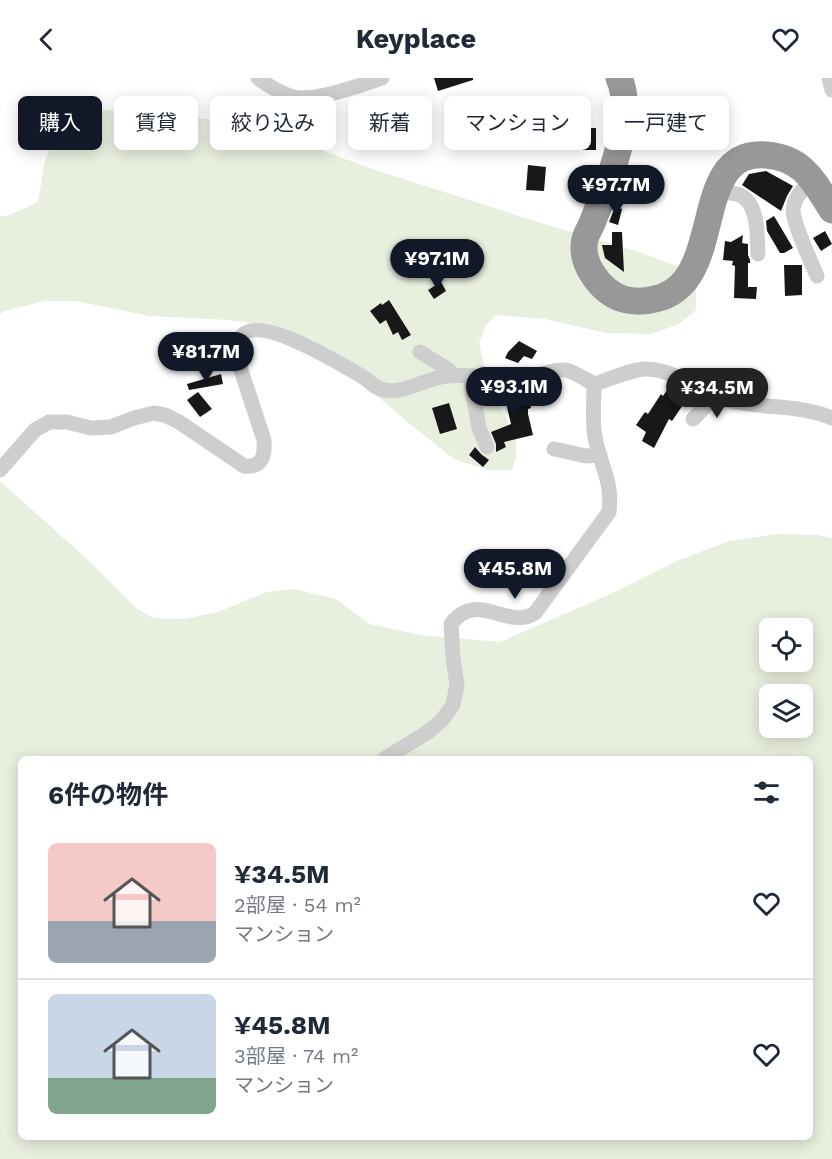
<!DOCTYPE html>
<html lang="ja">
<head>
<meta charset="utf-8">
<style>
  :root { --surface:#fff; --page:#f2f2f3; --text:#1f2937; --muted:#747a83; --line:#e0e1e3; --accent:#111827 }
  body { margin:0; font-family:"Work Sans","Noto Sans JP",sans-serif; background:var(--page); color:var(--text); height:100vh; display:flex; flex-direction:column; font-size:22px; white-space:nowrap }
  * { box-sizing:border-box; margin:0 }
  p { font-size:20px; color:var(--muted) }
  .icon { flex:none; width:33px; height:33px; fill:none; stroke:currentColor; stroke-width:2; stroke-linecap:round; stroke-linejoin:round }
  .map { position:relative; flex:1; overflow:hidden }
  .side { position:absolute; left:18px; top:678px; width:795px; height:384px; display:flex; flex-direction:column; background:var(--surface); border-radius:9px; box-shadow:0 3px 15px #0003 }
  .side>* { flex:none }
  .top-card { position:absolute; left:18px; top:18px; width:796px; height:54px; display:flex; gap:12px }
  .fabs { position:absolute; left:759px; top:540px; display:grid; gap:12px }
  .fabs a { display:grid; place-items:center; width:54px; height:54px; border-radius:9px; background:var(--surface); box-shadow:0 3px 15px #0003; font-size:30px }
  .price { position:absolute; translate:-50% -51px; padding:0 14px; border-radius:21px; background:var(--accent); color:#fff; font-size:20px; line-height:39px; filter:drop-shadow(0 2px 3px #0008) }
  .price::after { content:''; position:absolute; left:50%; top:36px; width:18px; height:14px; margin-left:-9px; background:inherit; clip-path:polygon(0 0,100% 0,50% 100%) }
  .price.active { background:#222; color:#fff }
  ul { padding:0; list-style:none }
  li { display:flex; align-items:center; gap:18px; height:150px; padding:0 30px }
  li+li { border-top:2px solid var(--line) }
  li span { display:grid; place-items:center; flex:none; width:168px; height:120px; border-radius:9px; color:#555 }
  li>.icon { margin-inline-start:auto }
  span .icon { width:72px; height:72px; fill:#fffc; stroke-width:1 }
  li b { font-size:26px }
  h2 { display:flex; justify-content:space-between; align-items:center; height:72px; padding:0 30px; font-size:26px }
  .chip { padding:0 21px; border-radius:9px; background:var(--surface); box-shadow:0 3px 15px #0003; font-size:21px; line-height:54px }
  .chip.active { background:var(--accent); color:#fff }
  header { display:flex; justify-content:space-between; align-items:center; height:78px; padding:0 30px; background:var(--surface); font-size:27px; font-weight:700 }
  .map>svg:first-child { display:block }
  .green { fill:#e9efdf; fill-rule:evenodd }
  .building { fill:#181818 }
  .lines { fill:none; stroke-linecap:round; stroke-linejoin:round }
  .street { stroke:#cecece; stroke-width:15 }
  .highway { stroke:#989898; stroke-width:27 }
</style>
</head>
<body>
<header><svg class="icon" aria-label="back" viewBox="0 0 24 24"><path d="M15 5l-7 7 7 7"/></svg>Keyplace<svg class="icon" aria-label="heart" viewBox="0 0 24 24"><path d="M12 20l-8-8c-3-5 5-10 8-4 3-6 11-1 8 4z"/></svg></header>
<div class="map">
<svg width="832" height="1081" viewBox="0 0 832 1081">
  <rect width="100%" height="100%" fill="#fff"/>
  <path class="green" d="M104,32l59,4 93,11 110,42 175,56 99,29 53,20 3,18v20l-17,14 -28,10 -45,-1 -61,-14 -49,-4 -10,10 -7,18 7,31 30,65v18l-4,13h-24l-34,-11 -48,-38 -92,-80 -35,-14 -51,-7 -79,-4 -73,-15h-31l-41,10 -4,3v-98h7l31,-14 7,-41 11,-28 24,-13z
    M0,403l88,79 48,48 17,10 31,1 34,-7 49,-20 27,-3 42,10 34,25 51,11 79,7 115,-50 62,-31 52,-20 48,-7 41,1 14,3v621h-832zM770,550h32v34h-32zM770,616h32v34h-32zM21,681h789v378h-789z"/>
  <path class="building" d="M434,0h39v2l-35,11z
    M578,50h18v22h-18z
    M528,87l18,2 -2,24 -18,-1z
    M766,93l27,15 -6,10 -6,15 -39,-26 7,-11z
    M615,129l7,2 -4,16 -9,-3z
    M774,138l19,32 -9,5h-4l-13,-22 -1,-10z
    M825,153l7,13 -11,7 -8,-13z
    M612,154h10l2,40 -19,-14 -3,-13h10z
    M743,157l-1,8 6,1v11l2,5v3h-2v24h9l-1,12 -22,-1 1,-32 -3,-1 1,-4 -10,-1 2,-19 6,1z
    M784,187h18v30l-17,1z
    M441,204l5,9 -12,8 -6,-9z
    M389,222l22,35 -9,5 -4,-8 -5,3 -7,-15 -6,4 -10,-13 11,-8 1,2z
    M519,263l18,10 -5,8 -8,-3 -6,7 -13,-5 3,-6z
    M221,296l2,10 -34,6 -2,-6z
    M510,310h13l2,10 4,-1 2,11 -3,1v5l5,21 -29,7 2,5 -10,5v-8l-5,-12 20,-8 -8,-35z
    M667,312l18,12 -13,19 -3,-2 -15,29 -12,-7 4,-9 -10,-7 9,-13 3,2 13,-20 2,2z
    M198,314l14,17 -12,8 -13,-17z
    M449,325l8,26 -17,5 -8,-26z
    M475,369l6,7 8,6 -6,7 -14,-12z"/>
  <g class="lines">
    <path class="street" d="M258,0c10,8 29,19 42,20 22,1 61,-13 82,-20
      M829,0l3,12
      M813,101c-9,9 -19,18 -20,31 0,14 18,51 24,66
      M716,114c8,1 17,0 24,3 19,9 17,41 18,59
      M420,274l29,18 2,6
      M470,299l9,51 8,19
      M693,341l23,-23
      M554,371l32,7 14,-1
      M0,392l35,-40 14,-8h18l24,6 20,-1 23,-9 20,-5 11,2 14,7 65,44c19,2 21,-11 20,-26l-26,-79c0,-9 -2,-19 5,-26 19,-20 101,31 120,42 5,3 9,8 15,11 21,10 49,-11 70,-12 24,-2 49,3 73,2 15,-1 30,-9 45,-8 9,2 20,10 28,14 15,-4 40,-16 53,-15 25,1 46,17 68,27 38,15 80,6 117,22
      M384,681l44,-27 14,-12 11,-15 4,-20 -4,-27 -2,-34c27,-35 56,7 84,-11l74,-101c4,-32 -9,-46 -14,-75 -3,-14 -1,-37 -1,-53"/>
    <path class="highway" d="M619,0c17,38 -10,103 -25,140 -2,7 -7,14 -9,21 -6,24 16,53 38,60 11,3 21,3 32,0 74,-16 32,-150 111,-144 38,3 48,27 66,55"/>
  </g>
</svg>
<div class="fabs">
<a><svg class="icon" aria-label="locate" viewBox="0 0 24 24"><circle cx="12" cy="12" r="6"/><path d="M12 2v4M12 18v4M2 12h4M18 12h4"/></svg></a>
<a><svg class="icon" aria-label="layers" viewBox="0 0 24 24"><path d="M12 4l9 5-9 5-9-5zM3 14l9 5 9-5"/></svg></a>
</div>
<b class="price" style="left:616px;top:138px">¥97.7M</b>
<b class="price" style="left:437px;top:212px">¥97.1M</b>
<b class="price" style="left:206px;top:305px">¥81.7M</b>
<b class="price" style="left:514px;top:340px">¥93.1M</b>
<b class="price active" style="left:717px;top:341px">¥34.5M</b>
<b class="price" style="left:515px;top:522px">¥45.8M</b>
<div class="top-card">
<a class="chip active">購入</a>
<a class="chip">賃貸</a>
<a class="chip">絞り込み</a>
<a class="chip">新着</a>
<a class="chip">マンション</a>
<a class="chip">一戸建て</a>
</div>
<section class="side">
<h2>6件の物件<svg class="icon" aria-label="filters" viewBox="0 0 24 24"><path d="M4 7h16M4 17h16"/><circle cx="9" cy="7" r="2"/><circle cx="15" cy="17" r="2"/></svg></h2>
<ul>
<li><span style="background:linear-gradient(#f6c9c9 65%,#9aa5b1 0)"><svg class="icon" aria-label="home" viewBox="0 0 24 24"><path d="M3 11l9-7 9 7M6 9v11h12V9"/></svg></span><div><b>¥34.5M</b><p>2部屋 · 54 m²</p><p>マンション</p></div><svg class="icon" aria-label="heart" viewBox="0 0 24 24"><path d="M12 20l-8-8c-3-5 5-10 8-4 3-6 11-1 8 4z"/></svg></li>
<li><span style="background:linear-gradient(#c9d6e8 70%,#7fa58c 0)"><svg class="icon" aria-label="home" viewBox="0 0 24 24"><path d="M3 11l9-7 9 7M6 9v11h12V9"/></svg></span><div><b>¥45.8M</b><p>3部屋 · 74 m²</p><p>マンション</p></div><svg class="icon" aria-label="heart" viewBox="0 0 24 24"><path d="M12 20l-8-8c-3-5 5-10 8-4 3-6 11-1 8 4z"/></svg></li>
</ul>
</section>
</div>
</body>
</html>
